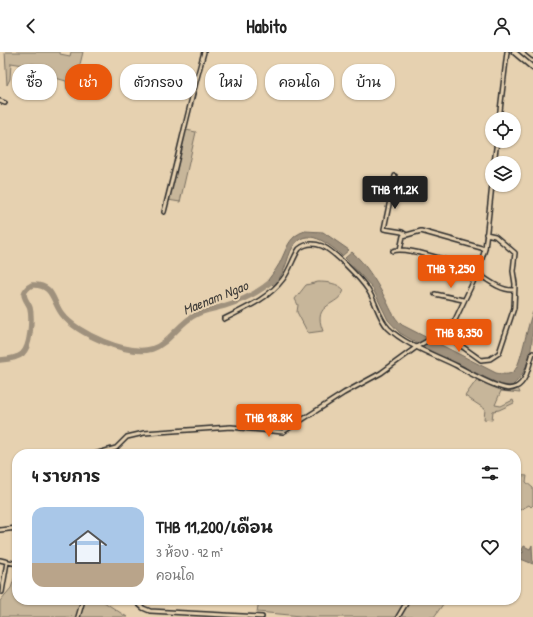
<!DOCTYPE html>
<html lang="th">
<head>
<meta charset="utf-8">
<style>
  :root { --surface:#fff; --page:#f2f2f2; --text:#222; --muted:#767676; --accent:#ea580c }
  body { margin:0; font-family:"Patrick Hand","Playpen Sans Thai",sans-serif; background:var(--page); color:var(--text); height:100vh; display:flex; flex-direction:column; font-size:15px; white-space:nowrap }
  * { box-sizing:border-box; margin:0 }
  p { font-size:13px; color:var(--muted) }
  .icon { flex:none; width:22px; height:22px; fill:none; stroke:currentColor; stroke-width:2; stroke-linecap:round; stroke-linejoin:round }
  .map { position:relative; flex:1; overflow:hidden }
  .panel { position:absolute; left:12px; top:397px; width:509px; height:156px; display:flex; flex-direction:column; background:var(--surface); border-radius:16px; box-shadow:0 1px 3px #0004 }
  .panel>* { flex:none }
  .top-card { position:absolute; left:12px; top:12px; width:509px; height:36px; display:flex; gap:8px }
  .tools { position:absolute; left:485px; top:60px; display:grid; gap:8px }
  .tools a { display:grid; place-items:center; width:36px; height:36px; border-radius:50%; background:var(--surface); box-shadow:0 1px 3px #0004; font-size:20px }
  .price { position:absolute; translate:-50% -34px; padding:0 9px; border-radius:4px; background:var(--accent); color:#fff; font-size:13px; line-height:26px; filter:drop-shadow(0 1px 2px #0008) }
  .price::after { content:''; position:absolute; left:50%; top:24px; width:12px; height:9px; margin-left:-6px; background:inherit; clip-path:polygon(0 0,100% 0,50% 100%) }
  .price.current { background:#222; color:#fff }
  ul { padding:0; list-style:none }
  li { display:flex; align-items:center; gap:12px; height:100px; padding:0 20px }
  li span { display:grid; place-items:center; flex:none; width:112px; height:80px; border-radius:12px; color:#555 }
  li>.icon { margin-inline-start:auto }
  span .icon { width:48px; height:48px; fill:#fffc; stroke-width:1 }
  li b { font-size:17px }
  h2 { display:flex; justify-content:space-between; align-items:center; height:48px; padding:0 20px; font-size:17px }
  .chip { padding:0 14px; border-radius:16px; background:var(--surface); box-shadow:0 1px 3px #0004; font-size:14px; line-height:36px }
  .chip.current { background:var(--accent); color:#fff }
  header { display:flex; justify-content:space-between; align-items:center; height:52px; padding:0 20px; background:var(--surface); font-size:18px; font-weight:700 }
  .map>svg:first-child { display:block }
  .green { fill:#c7b69a; stroke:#797062 }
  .water { fill:#9f917d; stroke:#71685c }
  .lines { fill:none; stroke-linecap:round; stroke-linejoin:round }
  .river { stroke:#9f917d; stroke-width:5.5 }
  .minor-casing { stroke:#2b2b2b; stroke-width:6 }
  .highway-casing { stroke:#2b2b2b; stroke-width:7 }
  .minor { stroke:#e6d1b0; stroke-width:3 }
  .highway { stroke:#e6d1b0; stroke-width:4 }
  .labels { text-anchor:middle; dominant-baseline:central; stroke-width:4; stroke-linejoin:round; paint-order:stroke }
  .water-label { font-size:14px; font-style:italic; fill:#423f3b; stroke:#e6d1b0 }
</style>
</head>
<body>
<header><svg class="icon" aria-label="back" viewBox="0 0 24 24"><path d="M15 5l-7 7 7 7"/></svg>Habito<svg class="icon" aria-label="person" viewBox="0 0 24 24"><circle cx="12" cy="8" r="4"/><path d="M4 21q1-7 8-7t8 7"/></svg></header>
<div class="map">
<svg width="533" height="565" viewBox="0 0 533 565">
  <rect width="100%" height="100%" fill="#e6d1b0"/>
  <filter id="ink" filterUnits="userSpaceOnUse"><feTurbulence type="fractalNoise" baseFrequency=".025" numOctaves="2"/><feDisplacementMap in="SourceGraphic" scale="8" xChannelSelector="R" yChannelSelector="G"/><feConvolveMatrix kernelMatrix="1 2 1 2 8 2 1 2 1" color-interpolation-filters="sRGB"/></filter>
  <g filter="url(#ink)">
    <path class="green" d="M5,0h55v2l10,2 1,-4h12l-10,41 -6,-4 -1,-8 -14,-4v-3l-7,-2 -1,2 -2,-1c-2,-7 -4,-9 -11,-9l-1,2 -19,-3 -1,16 -3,6z
      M186,78l10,2 -16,70 -12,-2z
      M318,230c9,0 20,1 26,8 -5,17 -33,12 -21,41l-15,2 -11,-21 1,-7 -3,-6 11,-14z
      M478,326c12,5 27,17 40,10l2,5 -19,-2 -6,14 6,1 12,-6 1,3 -15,7 -6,1 -1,9 -8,-1 1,-10 -20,-13z
      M516,423l11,1 -1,6 7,6v17l-2,2 -2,-2 -9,5 -4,-2z
      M17,518v30h84l26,17h-127v-16l11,-13z
      M259,548h187l-12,17h-122l-55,-5z"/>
    <path class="water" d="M305,179l18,1 26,18 -7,6c-12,-12 -37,-31 -49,-9 -4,6 -5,13 -8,20 -2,7 -7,13 -11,19l-6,-6c5,-7 11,-14 14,-22 6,-13 8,-22 23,-27z
      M352,200c14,12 23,28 32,44 6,11 8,20 18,29l94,48c6,1 13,3 18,-2 7,-6 13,-46 19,-59 0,27 0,56 -21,74l-11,-1 -67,-32 -34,-20 -12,-13 -16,-33 -27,-29z
      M532,493l1,19 -17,-7v-7l7,3v-2l-1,-1 2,-4 6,3z"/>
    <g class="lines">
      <path class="river" d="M0,308c22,-2 27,-5 30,-27 1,-8 2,-17 0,-25 -1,-4 -6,-9 -6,-14 1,-4 4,-7 8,-9 22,-1 20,16 30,29 15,20 66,42 90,35 17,-5 27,-27 45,-35 8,-4 18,-5 27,-8 20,-6 37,-14 52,-29"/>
      <g class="minor-casing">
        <path id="minor" d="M0,49l5,2
          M499,67l8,-67
          M494,111l3,-22
          M395,124l-11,53 18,3 4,3
          M164,160c14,-54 25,-107 40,-160
          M400,198l3,-14 18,-5 64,18
          M393,199c13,-5 64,12 77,18 14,7 28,22 44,21
          M435,242l28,6
          M224,267c22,-11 44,-20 59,-40 7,-9 10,-21 16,-30 7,-6 15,-6 23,-3 12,5 39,33 46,44 8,12 10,27 20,38 17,17 47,27 69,38 15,8 31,18 47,22 4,1 8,1 12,-1 11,-5 13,-23 17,-34
          M445,279l8,9 28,20 9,-1 9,-6 15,-45 1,-24 -2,-13 2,-18 -20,-17 -9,-2
          M95,402l21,-6 11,-11 17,-4 87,-6 52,5 61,-39 37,-20 37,-27 27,-15 10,-11 22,-46 8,-25 7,-64
          M0,478l17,-2
          M0,508l17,4
          M2,540l5,-30
          M134,548l9,8 7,3 112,6
          M78,565l5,-17
          M398,565l10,-17"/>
      </g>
      <g class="highway-casing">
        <path id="highway" d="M514,0l19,16
          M528,0l5,4"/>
      </g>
      <use href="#minor" class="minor"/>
      <use href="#highway" class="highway"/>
    </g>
  </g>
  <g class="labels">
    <g class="water-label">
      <text transform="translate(215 245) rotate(-22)">Maenam Ngao</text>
    </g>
  </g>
</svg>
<div class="tools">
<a><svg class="icon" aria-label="locate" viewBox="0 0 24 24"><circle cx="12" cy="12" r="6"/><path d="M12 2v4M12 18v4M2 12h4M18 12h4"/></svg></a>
<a><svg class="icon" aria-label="layers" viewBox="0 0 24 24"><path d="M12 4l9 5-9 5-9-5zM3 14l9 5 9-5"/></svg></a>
</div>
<b class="price current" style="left:395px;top:158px">THB 11.2K</b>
<b class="price" style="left:451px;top:237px">THB 7,250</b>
<b class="price" style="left:459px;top:301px">THB 8,350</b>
<b class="price" style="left:269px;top:386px">THB 18.8K</b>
<div class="top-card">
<a class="chip">ซื้อ</a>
<a class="chip current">เช่า</a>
<a class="chip">ตัวกรอง</a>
<a class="chip">ใหม่</a>
<a class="chip">คอนโด</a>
<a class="chip">บ้าน</a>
</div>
<section class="panel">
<h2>4 รายการ<svg class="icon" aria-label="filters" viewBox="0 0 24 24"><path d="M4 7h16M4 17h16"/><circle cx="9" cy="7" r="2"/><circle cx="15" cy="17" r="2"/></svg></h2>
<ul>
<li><span style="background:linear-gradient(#a9c7e8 70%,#b9a48a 0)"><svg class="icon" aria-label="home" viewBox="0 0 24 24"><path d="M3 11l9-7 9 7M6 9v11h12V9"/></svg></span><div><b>THB 11,200/เดือน</b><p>3 ห้อง · 92 m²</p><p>คอนโด</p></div><svg class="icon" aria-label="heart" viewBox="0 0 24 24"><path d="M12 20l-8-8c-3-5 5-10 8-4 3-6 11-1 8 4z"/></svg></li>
</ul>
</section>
</div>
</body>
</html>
